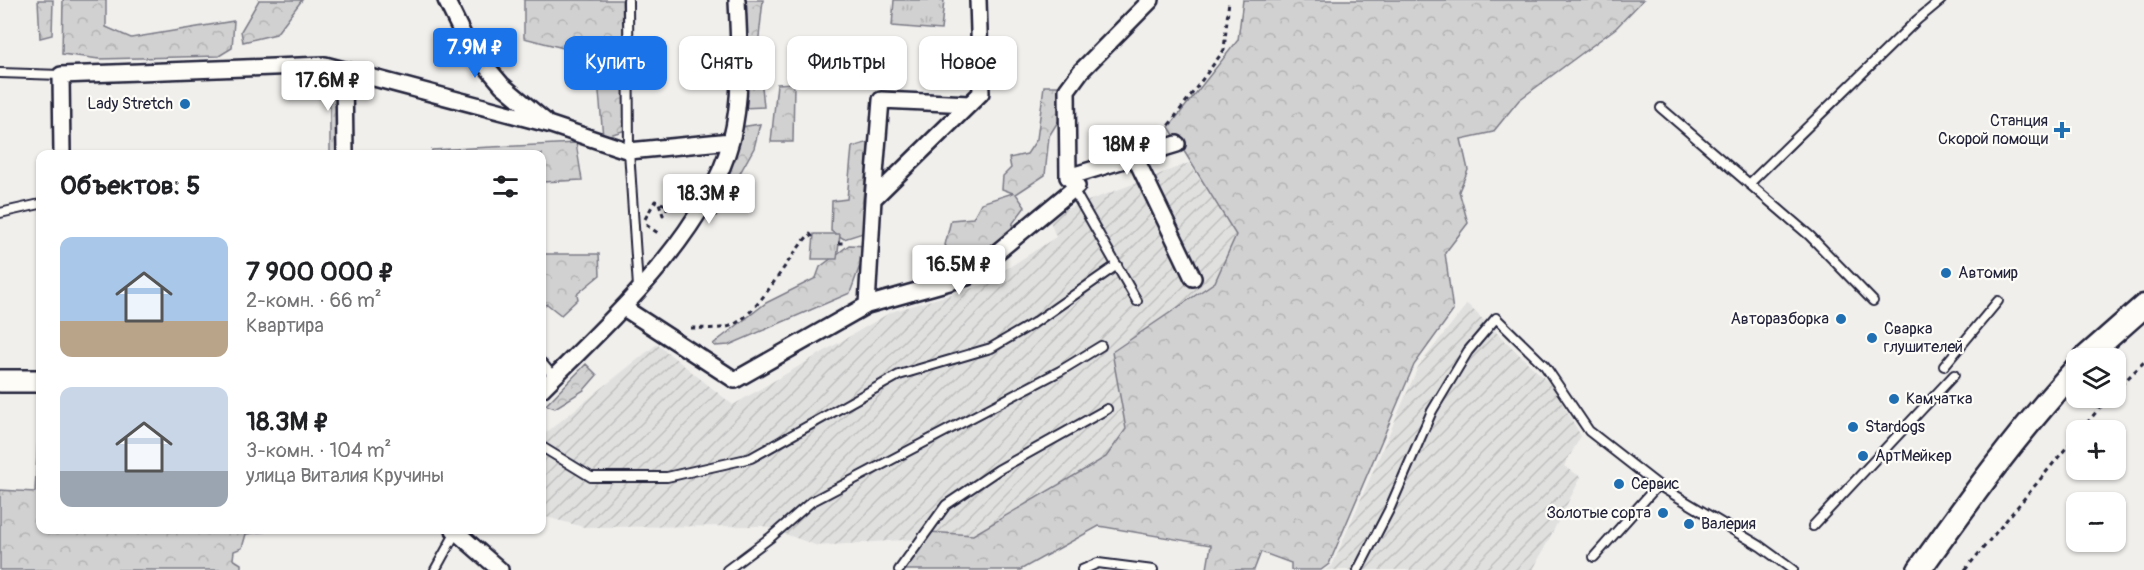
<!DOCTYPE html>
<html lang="ru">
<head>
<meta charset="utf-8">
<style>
  :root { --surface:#fff; --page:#f6f6f6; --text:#202124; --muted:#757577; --accent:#1a73e8 }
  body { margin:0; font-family:Pangolin,sans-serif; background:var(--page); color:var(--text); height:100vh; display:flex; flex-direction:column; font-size:22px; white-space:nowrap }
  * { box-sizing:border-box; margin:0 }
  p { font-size:20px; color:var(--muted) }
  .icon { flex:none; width:33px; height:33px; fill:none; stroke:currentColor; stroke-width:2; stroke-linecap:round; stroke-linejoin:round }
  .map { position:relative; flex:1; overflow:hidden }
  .details { position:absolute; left:36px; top:150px; width:510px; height:384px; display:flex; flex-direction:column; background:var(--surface); border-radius:12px; box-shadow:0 2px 4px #0004 }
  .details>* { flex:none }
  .top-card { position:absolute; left:564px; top:36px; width:570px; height:54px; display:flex; gap:12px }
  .controls { position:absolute; left:2066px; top:348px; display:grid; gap:12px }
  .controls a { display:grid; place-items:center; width:60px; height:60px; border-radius:12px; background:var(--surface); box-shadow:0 2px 4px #0004; font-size:30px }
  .price { position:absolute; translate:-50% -51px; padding:0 14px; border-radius:6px; background:#fff; color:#222; font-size:20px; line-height:39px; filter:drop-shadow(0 2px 3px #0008) }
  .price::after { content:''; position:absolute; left:50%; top:36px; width:18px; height:14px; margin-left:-9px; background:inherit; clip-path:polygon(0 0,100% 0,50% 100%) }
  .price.current { background:var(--accent); color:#fff }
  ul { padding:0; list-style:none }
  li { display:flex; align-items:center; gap:18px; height:150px; padding:0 24px }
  li span { display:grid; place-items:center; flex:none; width:168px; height:120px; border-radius:12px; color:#555 }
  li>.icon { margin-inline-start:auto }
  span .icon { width:72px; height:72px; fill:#fffc; stroke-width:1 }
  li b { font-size:26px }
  h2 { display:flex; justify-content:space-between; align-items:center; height:72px; padding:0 24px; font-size:26px }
  .pill { padding:0 21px; border-radius:12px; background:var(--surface); box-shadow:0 2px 4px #0004; font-size:21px; line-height:54px }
  .pill.current { background:var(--accent); color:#fff }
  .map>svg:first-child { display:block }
  .industrial { fill:url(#industrial-furrows) }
  .forest { fill:url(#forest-crowns); stroke:#7a7a86; stroke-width:1.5 }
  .park { fill:url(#park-tufts); stroke:#7a7a86; stroke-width:1.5 }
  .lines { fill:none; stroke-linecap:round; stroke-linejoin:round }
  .lane-casing { stroke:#22223b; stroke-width:12 }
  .street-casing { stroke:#22223b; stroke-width:20 }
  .secondary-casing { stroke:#22223b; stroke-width:26 }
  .primary-casing { stroke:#22223b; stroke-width:27 }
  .path { stroke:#22223b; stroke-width:3; stroke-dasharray:4.5 4.5; stroke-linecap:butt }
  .lane { stroke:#fdfcf7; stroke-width:8 }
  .street { stroke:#fdfcf7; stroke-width:15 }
  .secondary { stroke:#fdfcf7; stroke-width:21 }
  .primary { stroke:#fdfcf7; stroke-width:22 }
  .poi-dot { fill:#1f6fb2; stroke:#fdfcf7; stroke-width:2 }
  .labels { text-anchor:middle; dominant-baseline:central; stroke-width:4.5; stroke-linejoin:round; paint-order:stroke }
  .poi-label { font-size:16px; fill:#22223b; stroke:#fdfcf7; text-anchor:start }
</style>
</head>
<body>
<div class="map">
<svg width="2144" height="570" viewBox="0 0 2144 570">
  <defs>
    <pattern id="industrial-furrows" width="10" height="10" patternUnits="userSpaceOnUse" patternTransform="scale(1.5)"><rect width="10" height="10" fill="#e0e0df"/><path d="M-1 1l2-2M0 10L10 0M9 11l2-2" fill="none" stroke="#c0c0c0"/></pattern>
    <pattern id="forest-crowns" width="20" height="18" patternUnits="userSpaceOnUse" patternTransform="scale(1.5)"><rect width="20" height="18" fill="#d2d1d1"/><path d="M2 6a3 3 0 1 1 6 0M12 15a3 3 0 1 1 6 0" fill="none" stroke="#b4b3b4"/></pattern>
    <pattern id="park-tufts" width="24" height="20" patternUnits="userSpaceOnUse" patternTransform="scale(1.5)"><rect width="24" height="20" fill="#d2d1d1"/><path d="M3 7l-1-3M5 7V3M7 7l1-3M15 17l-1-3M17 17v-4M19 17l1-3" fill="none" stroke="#b4b3b4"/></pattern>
  </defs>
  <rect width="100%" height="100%" fill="#f0efec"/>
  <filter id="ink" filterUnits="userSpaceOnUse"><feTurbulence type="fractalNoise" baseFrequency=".0167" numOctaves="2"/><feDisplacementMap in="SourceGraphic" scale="12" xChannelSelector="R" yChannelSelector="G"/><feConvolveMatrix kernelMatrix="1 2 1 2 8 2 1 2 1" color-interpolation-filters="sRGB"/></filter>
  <g filter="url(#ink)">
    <path class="industrial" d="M1189,163l47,72 -21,47 -103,70 14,77 -20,28 -133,78 -155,11 -55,-20 -179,1 -42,-11v-80l115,-92 76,61 158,-93 91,-27 74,-48 -8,-21z
      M1467,304l86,83 28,49 -17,30 17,11 -48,93h-208l7,-4 86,-199z"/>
    <path class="forest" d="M38,0h15l-1,35 -12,3z
      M63,0h43v27l25,11 103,-17 -2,27 -13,8 -120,3 -37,-5z
      M259,0h43l-26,34 -33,8 -2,-11z
      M524,0h98l4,130 -23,7 -6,-68 -21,-7 -5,-12 -47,-12z
      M743,0h20l-5,46 6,61 -22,1z
      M1243,0h400l-27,28 -97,72 -26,32 -32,7 7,31 -9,21 9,32 -23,30 8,58 -39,54 -85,199 -8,6h-30v-7l-30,-11 -7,18h-44l-3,-1 4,-24 -112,-19 -79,44h-117l26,-38 44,3 133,-78 20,-28 -14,-77 103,-70 21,-47 -67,-108 69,-87z
      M794,83l-1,59h-22l6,-58z
      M1044,86h17l3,26 -15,24 -4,39 -29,19 9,13 -12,16 -3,14 -49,30 -16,-22 6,-25 22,-2 8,-15 32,-10 -11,-4 1,-13 8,-8 -2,-10 18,-4 10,-15z
      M330,93l18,16 1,45h-19z
      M760,124l-6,24 -38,68 -11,-4 36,-85z
      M869,142l-7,66 6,3 -5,22 -19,6 -13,-8 1,-30 15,-2 5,-52z
      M576,143l6,37 -40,2v-28h-111l1,-4z
      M849,245l18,1 -17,47 -121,52 -14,1 -2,-2 53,-41 50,-25 4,-11z
      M542,254h57l1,21 -23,19 1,5 -17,16 -14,-11 -5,2z
      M586,364l11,11 -13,15 -29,18 -9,-3z
      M40,399v131l228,1 -22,3 -4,14 -8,3 -1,8 8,5v6h-241v-80l35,2z"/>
    <path class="park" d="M894,0h50l-3,30 -49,-4z
      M814,234h26l-3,25h-25z"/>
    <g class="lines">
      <g class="lane-casing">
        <path id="lane" d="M628,0l1,151 9,136
          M0,73l61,2
          M1661,108l149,128 63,65
          M1749,184l168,-164 24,-20
          M1073,189l64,112
          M0,213l40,-9
          M542,363l12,14
          M1944,366l54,-65
          M542,447l49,30h76l84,-19 148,-83 92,-27 43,-25 83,-58
          M1813,526l141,-151
          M1594,557l64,-72
          M435,570l21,-38
          M727,570l44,-33 40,-35 249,-131 41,-25
          M899,570l47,-65 52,-35 109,-61
          M1082,570l16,-7 55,7
          M1358,570l31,-60 43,-99 36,-60 28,-33 49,48 44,65 69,54 102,61 33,24"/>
      </g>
      <g class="street-casing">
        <path id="street" d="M446,0l22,45 34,40 43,36
          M344,70l1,84
          M62,154l-1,-79 264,-10 223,59 81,27 102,-10
          M1135,157l58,121
          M1068,177l109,-33
          M873,199l8,-99 89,4
          M867,305l6,-106 108,-106 -3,-93
          M624,308l111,72 132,-75 100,-28 110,-91 -9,-9 -1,-87 14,-19 70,-71
          M542,389c66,-66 164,-155 189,-248 12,-45 8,-95 6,-141
          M454,530l46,40"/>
      </g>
      <g class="secondary-casing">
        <path id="secondary" d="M0,381h40"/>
      </g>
      <g class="primary-casing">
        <path id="primary" d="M2085,358l59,-52
          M1919,570c50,-70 99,-138 157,-201"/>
      </g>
      <path class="path" d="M1169,125l55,-75 5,-50
        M645,219l10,-18 14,5 -6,9 -4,-12
        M646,225l15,10
        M838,243h9
        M691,328c12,0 31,2 42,-3 28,-14 54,-68 77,-91l5,6
        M2115,391l29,-29
        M2081,430l27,-32
        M1965,570l111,-134"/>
      <use href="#lane" class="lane"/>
      <use href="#street" class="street"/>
      <use href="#secondary" class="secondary"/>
      <use href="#primary" class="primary"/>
    </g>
  </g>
  <g class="poi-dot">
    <circle cx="185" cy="104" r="6"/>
    <path d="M2059 121h6v6h6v6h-6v6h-6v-6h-6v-6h6z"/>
    <circle cx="1946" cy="273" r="6"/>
    <circle cx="1841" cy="319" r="6"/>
    <circle cx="1872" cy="338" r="6"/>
    <circle cx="1894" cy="399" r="6"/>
    <circle cx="1853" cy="427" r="6"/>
    <circle cx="1863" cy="456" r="6"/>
    <circle cx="1619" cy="484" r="6"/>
    <circle cx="1663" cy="513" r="6"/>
    <circle cx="1689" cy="524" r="6"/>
  </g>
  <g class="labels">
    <g class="poi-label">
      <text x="173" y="104" text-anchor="end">Lady Stretch</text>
      <text x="2048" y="121" text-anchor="end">Станция<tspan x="2048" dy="18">Скорой помощи</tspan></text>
      <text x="1958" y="273">Автомир</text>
      <text x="1829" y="319" text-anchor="end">Авторазборка</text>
      <text x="1884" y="329">Сварка<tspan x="1884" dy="18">глушителей</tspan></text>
      <text x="1906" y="399">Камчатка</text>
      <text x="1865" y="427">Stardogs</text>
      <text x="1875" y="456">АртМейкер</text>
      <text x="1631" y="484">Сервис</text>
      <text x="1651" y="513" text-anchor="end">Золотые сорта</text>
      <text x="1701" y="524">Валерия</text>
    </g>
  </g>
</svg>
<div class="controls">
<a><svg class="icon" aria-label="layers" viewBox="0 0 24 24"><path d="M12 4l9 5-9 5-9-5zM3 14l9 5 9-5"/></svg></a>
<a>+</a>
<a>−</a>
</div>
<b class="price current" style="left:475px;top:79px">7.9M ₽</b>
<b class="price" style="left:328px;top:112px">17.6M ₽</b>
<b class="price" style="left:1127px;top:176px">18M ₽</b>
<b class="price" style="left:709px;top:225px">18.3M ₽</b>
<b class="price" style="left:959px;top:296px">16.5M ₽</b>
<div class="top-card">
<a class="pill current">Купить</a>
<a class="pill">Снять</a>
<a class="pill">Фильтры</a>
<a class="pill">Новое</a>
</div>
<section class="details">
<h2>Объектов: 5<svg class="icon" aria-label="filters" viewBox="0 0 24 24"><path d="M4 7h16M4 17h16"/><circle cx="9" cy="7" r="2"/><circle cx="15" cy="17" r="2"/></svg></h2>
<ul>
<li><span style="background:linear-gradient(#a9c7e8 70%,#b9a48a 0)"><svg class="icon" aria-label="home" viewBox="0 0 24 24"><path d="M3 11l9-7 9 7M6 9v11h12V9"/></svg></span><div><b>7 900 000 ₽</b><p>2-комн. · 66 m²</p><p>Квартира</p></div></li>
<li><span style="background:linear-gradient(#c9d6e8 70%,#9aa5b1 0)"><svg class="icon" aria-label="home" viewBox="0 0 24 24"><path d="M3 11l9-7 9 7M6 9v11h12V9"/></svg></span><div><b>18.3M ₽</b><p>3-комн. · 104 m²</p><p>улица Виталия Кручины</p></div></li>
</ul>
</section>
</div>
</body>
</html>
